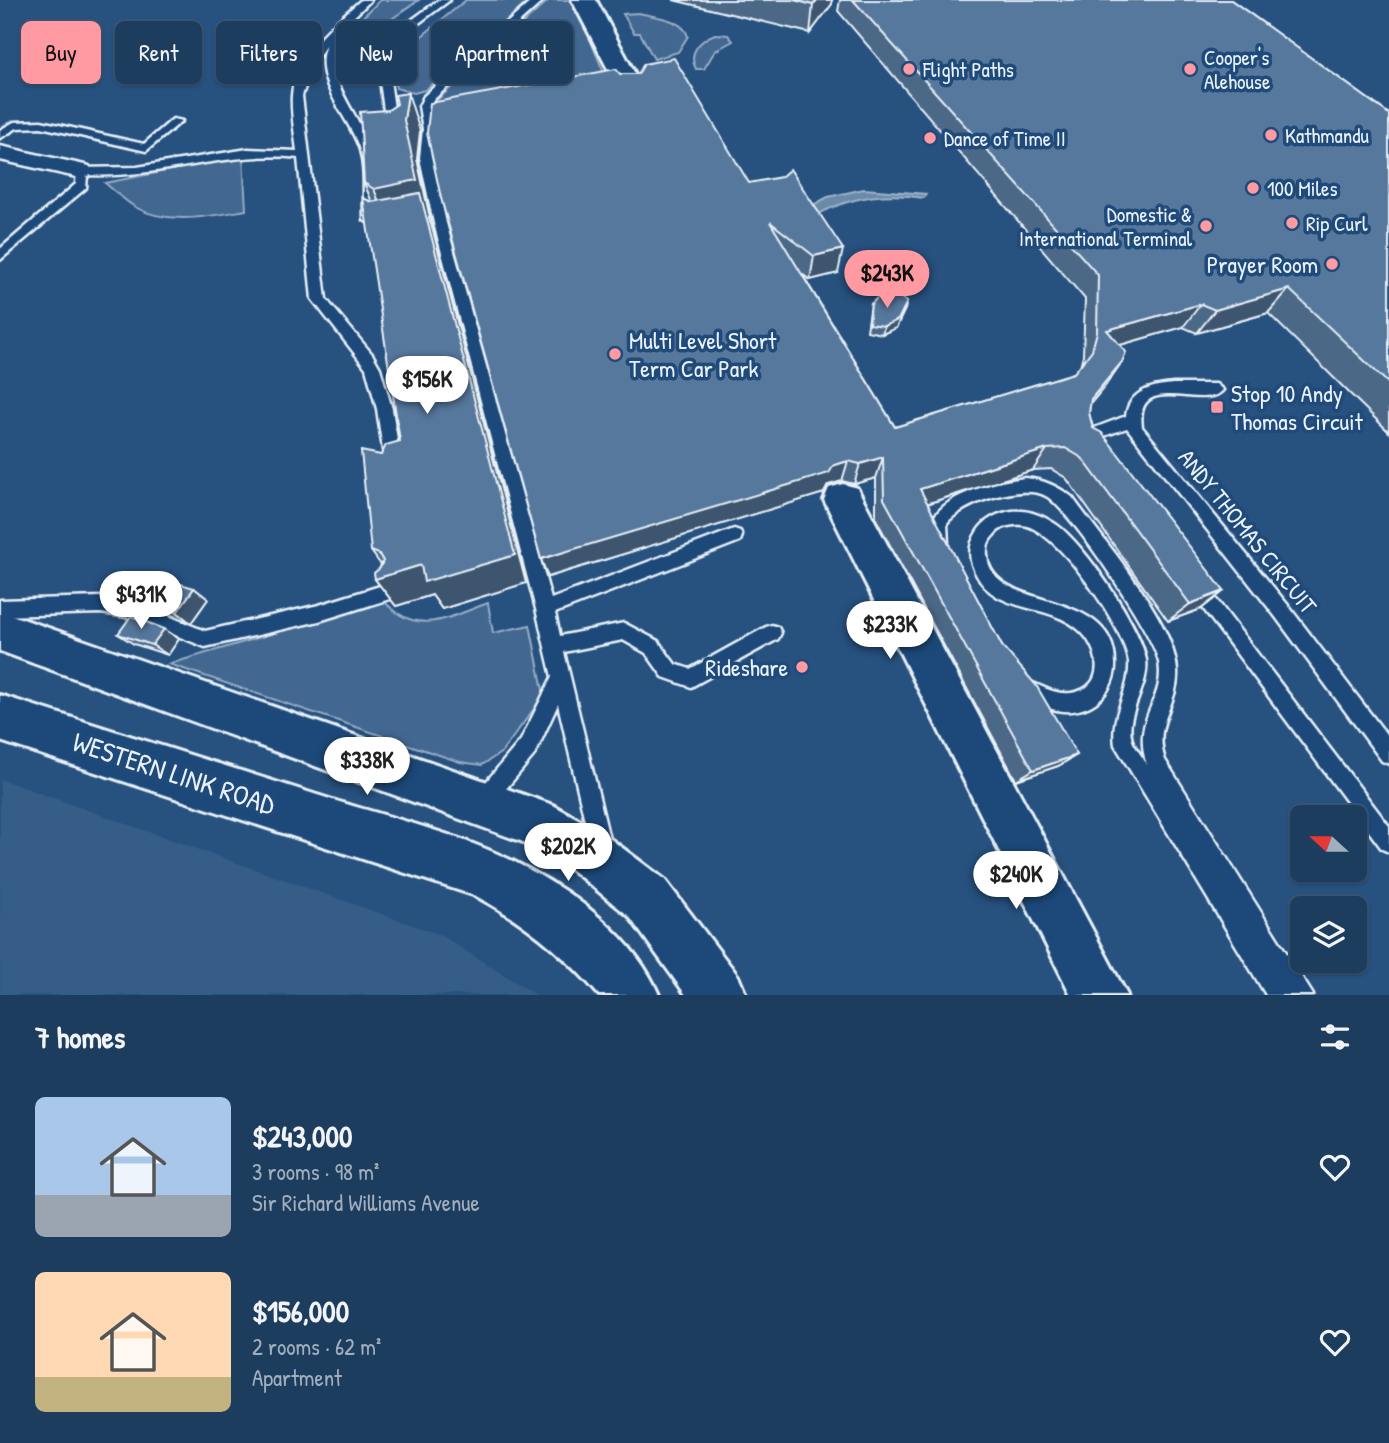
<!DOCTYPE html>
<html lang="en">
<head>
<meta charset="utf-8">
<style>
  :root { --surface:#1d3d5f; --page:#2a4868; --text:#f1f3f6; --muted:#a0aebd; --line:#3b5674; --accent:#ff9aa2 }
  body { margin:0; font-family:"Patrick Hand",sans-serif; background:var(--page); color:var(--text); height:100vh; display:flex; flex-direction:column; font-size:26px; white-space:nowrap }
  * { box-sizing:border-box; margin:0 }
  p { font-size:23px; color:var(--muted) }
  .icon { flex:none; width:38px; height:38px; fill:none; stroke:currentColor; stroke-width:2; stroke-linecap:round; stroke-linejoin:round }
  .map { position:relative; height:995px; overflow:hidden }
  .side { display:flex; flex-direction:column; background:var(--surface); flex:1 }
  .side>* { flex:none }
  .top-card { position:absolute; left:21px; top:21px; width:700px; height:63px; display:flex; gap:14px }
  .needle { width:46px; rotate:291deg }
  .fabs { position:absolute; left:1290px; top:805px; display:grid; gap:14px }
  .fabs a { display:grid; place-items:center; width:77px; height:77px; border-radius:10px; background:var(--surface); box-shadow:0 2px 5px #0004,0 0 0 2px var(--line); font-size:35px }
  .price { position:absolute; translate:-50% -60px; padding:0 16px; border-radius:24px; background:#fff; color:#222; font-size:23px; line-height:46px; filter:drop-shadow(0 2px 4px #0008) }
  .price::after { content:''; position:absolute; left:50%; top:42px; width:21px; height:16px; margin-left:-10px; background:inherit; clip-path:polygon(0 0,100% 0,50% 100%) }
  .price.on { background:var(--accent); color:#111 }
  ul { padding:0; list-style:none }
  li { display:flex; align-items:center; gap:21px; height:175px; padding:0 35px }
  li span { display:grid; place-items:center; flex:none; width:196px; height:140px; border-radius:10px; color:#555 }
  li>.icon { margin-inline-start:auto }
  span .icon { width:84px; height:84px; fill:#fffc; stroke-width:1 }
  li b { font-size:30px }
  h2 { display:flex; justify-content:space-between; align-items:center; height:84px; padding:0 35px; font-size:30px }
  .pill { padding:0 24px; border-radius:10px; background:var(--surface); box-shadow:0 2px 5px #0004,0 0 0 2px var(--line); font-size:24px; line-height:63px }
  .pill.on { background:var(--accent); color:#111 }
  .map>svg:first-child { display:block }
  .built { fill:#355d88 }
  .green { fill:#436891; stroke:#96acc4; stroke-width:2 }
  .water { fill:#6b8aaa; stroke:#9db3c9; stroke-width:2 }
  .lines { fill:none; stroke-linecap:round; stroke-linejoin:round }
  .service-casing { stroke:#e8f1f8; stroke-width:5 }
  .minor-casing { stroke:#e8f1f8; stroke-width:5 }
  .tertiary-casing { stroke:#e8f1f8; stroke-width:6 }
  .secondary-casing { stroke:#e8f1f8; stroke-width:6 }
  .service { fill:#1f4a7a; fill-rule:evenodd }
  .minor { fill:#1f4a7a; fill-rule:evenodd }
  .tertiary { fill:#1f4a7a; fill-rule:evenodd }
  .secondary { fill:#1f4a7a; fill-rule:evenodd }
  .wall { fill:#4b6787; stroke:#e8f1f8; stroke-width:2 }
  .shaded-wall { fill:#3d546e; stroke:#e8f1f8; stroke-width:2 }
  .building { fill:#57789d; stroke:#e8f1f8; stroke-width:2 }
  .poi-dot { fill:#ff9aa2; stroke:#1f4a7a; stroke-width:2.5 }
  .labels { text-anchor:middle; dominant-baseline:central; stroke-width:7; stroke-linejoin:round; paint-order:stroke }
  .far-poi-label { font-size:21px; fill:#e8f1f8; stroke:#1f4a7a; text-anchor:start }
  .poi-label { font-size:24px; fill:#e8f1f8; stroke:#1f4a7a; text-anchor:end }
  .street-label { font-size:24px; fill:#e8f1f8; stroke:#1f4a7a }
  .near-street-label { font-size:28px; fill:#e8f1f8; stroke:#1f4a7a }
</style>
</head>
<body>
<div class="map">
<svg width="1389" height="995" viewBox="0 0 1389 995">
  <rect width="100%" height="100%" fill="#27517f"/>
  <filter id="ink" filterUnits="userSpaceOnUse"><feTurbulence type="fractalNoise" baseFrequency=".0143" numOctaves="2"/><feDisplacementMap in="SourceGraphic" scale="14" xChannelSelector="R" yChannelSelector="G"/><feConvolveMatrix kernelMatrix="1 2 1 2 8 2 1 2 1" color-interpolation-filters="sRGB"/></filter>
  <g filter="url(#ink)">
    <path class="built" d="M0,779l441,156 95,60h-536z"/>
    <path class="green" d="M380,0h39c-33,24 -63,36 -65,80l-7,2c-20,-44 4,-51 33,-82z
      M466,0h64l-105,90 -11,3 -18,-5 -1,-21 6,-14z
      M549,0h25l39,95 -173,32 -5,-25z
      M639,13c16,4 43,5 49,23l-10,16 -24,7 -14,-26h-6l-11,-19z
      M715,34l13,1 5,6 -18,10 -11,18h-8c-9,-16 4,-29 19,-35z
      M243,156l3,54c-35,6 -78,16 -111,-3 -10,-6 -20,-16 -30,-24z
      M384,601c33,37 65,16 104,2l5,30 37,-8 14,70 -42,57 -20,13 -22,-3 -291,-98z"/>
    <path class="water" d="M864,189l62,5 -2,4c-39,-7 -74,-2 -109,18l-10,-7 23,-12z"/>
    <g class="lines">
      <g class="service-casing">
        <path id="service" d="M361,0h10l-33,32 3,2c-22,46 16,73 29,114 5,14 5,29 5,43 1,10 3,23 -1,32l-4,1 -6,-4c-1,-23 2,-48 -4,-70 -10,-33 -49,-69 -34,-105l-14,21 -10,30 24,203 46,55 8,14 12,41 9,55 -3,4h-10l-3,-4 -8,-55 -11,-41 -54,-69 -14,-141c-72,-8 -139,21 -211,17l-1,13 -86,72v-11l76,-65 1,-16 60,-1 111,-18 49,2c-2,-18 -6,-37 -5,-55 2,-41 41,-71 69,-96z
          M439,0h11l-46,34 -17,25 10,71 -10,2 -10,-73 21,-29z
          M533,0h11l-111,100 -4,6 6,23 -3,29 14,65 105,376 183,-70 6,2 2,5 -2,5 -185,72 5,23 64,-13 34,18 17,23 15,5 76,-42 6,-2 6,2 3,6 -3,6 -87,48 -28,-10 -17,-24 -23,-13 -59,12 48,199 -3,7 -7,3 -7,-3 -3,-7 -34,-147 -23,50 -45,54 -7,3 -7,-3 -3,-7 3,-7 45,-54 31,-63 -16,-68 -102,-386 -14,-65 3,-29 -4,-23 5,-10z
          M173,119l9,2 -36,30 -105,-24 -24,1 -17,10v-8l14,-8 27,-1 103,23z
          M1173,384h43l7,6c-17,22 -89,-21 -81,37l145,177 102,134v26l-7,-3 -107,-145 -148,-188 -26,9 -2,15h-10l-3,-4 3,-18 37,-14c3,-25 25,-30 47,-32z
          M1026,478c18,2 31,8 46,19 30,42 103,124 105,174 2,34 -25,52 -12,89l148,235h-47l-151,-250c-5,-32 16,-54 14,-83 -3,-32 -73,-135 -107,-137 -12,-1 -22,2 -29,11 -5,5 -7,12 -6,19 4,60 132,29 128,113 -1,16 -11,31 -25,38 -25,12 -48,1 -70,-11l-3,-6 3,-6 6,-3c15,6 29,15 45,13 37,-5 29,-46 7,-64 -33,-28 -88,-14 -105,-62 -5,-12 -3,-24 4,-35 7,-12 21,-19 35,-21 16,-2 32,5 45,14 27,19 84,102 89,135 4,28 -24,56 -13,83 4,7 10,15 14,22 -16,-50 19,-62 12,-103 -5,-28 -89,-153 -113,-166 -23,-13 -84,7 -99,27l1,21 -2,5 -6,2 -6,-2c-23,-49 58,-67 92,-71z
          M1197,579l6,3 186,244v26l-7,-3 -191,-257 -2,-5 2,-5z
          M393,582l6,3 2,5 -2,5 -6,3 -74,23 -114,26 -72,-29 -32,-5 -101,3v-16l101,-3 33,5 71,29 114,-26z"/>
      </g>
      <g class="minor-casing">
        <path id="minor" d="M0,146l89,20 4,5 -4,5 -8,2 -81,-18z"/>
      </g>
      <g class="tertiary-casing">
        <path id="tertiary" d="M0,611l553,194 48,27 64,48 73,96 8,19h-60l-57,-79 -62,-50 -44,-24 -523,-191z
          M0,695c111,35 222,70 333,105 65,20 135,36 195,69 51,27 108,71 131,126h-60c-35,-41 -76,-74 -123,-99l-476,-155z"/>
      </g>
      <g class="secondary-casing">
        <path id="secondary" d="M572,0h24l48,91 -4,5h-18z
          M843,484l14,4 270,507h-56l-247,-495 5,-12z"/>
      </g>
      <use href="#service" class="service"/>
      <use href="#minor" class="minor"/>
      <use href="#tertiary" class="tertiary"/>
      <use href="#secondary" class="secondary"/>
    </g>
    <path class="wall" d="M673,0h159v4l-22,29z
      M840,0h391l158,114v318l-121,-119 -71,20 -14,-6 -63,18 -14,40 -16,19 -1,9 4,15 131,163 -23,18 -33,12 -102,-143 -15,-9 -18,1 -106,34 75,142 75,109 -19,11 -42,14 -140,-261v-41l-22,6 -12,-3 -14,4 -4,8 -276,84 72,-503 129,109 89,90 -28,7 -8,-6 93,153 179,-54 6,-7 3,-11 2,-56 -247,-288z
      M420,131l-3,28 13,59h-1l4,13 93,352 -84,26 -10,-14 -36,11 -21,-27 6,-14 -10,-14 10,-96 19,-14 -28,-239 -8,-19z
      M871,304l34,5 -9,19 -14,6 -15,-3z
      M194,588l14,11 -17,24 -31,-13 -16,-11z
      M164,629l15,10 -11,16 -34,-11 -16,-10z"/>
    <path class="shaded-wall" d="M817,0h15v4l-22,29 3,-28z
      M408,93l12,38 -3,28 13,59h-1l4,13 93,352 -84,26 -10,-14 -36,11 -21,-27 46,-14 -32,-338 -15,-38 30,-69z
      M843,249l-5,24 -28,7 4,-24z
      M1289,289l-21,24 -71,20 18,-23z
      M907,302l-2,7 -9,19 -14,6 2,-8z
      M1201,304l-18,23 -91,26 15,-23z
      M1122,362l-16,23 -30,36 15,-22z
      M1047,449l-14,21 -123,39 10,-20z
      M883,457l-7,21 -22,6 6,-20z
      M848,461l-6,20 -14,4 -4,8 -276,84 -7,-18z
      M194,588l14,11 -17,24 -14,-11z
      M1224,591l-23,18 -33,12 22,-17z
      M164,629l15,10 -11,16 -16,-10z
      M1077,755l-19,11 -42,14 17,-10z"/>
    <path class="building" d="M794,0h23l-4,5z
      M853,0h378l158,114v270l-100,-95 -74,21 -14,-6 -94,26 19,22 -4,10 -31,37 -2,14 4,15 9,5 122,158 -34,13 -108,-146 -17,-10 -18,1 -127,40 82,157 34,39 41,70 -44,15 -149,-271 -1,-42 -23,7 -12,-3 -14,4 -5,8 -288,86 -100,-361 -14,-65 3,-30 186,-34 4,5h18l6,-10 30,-6 75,125 32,-6 9,-8 53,80 -29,7 -44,-34 125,205 179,-54 18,-23 5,-18 1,-57z
      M408,93l-4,27 13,60 -43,9 -10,-6 -4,-71 28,-2 9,-6 -2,-9z
      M420,193l95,362 -91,27 -3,-17 -46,14 -1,-6 6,-5 3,-7 -4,-7 -8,-3 -10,-100 20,4 5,-10 14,-4 -37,-243 9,4z
      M895,293l12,9 -9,18 -14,6 -15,-2 2,-20 8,-8z
      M161,578l33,10 -17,24 -33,-13z
      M131,616l33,13 -12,16 -34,-11z"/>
  </g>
  <g class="poi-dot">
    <circle cx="909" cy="69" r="7"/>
    <circle cx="1190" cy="69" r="7"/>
    <circle cx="1271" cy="135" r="7"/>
    <circle cx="930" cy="138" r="7"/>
    <circle cx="1253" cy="188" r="7"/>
    <circle cx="1292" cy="223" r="7"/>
    <circle cx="1206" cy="226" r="7"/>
    <circle cx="1332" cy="264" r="7"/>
    <circle cx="615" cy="354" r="7"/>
    <rect x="1210" y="400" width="14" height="14" rx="3.5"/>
    <circle cx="802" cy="667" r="7"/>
  </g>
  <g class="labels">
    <g class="far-poi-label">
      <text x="1204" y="57">Cooper's<tspan x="1204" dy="24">Alehouse</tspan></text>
      <text x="923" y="69">Flight Paths</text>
      <text x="1285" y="135">Kathmandu</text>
      <text x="944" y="138">Dance of Time II</text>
      <text x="1267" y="188">100 Miles</text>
      <text x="1192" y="214" text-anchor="end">Domestic &amp;<tspan x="1192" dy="24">International Terminal</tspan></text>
      <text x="1306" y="223">Rip Curl</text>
    </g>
    <g class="poi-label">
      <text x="1318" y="264">Prayer Room</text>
      <text x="629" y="340" text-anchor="start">Multi Level Short<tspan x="629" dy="28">Term Car Park</tspan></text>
      <text x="1231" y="393" text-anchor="start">Stop 10 Andy<tspan x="1231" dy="28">Thomas Circuit</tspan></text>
      <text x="788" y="667">Rideshare</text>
    </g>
    <g class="street-label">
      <text transform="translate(1248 531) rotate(51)">ANDY THOMAS CIRCUIT</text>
    </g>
    <g class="near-street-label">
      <text transform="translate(174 773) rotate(18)">WESTERN LINK ROAD</text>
    </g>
  </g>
</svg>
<div class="fabs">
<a><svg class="needle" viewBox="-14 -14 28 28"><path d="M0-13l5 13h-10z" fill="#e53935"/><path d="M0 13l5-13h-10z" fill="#a0aebd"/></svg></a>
<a><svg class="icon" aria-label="layers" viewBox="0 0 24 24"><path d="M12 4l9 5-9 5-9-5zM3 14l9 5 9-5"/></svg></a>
</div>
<b class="price on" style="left:887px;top:310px">$243K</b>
<b class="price" style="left:427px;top:416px">$156K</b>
<b class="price" style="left:141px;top:631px">$431K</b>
<b class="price" style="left:890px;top:661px">$233K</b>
<b class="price" style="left:367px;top:797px">$338K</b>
<b class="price" style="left:568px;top:883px">$202K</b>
<b class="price" style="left:1016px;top:911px">$240K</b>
<div class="top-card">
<a class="pill on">Buy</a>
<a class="pill">Rent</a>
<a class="pill">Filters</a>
<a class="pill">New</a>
<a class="pill">Apartment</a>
</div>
</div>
<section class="side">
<h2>7 homes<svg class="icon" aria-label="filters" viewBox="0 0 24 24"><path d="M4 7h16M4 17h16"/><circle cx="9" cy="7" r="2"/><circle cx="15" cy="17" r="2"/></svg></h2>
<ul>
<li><span style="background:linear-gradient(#a9c7e8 70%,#9aa5b1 0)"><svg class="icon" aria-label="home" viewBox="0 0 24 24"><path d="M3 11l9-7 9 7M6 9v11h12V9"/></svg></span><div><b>$243,000</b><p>3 rooms · 98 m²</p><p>Sir Richard Williams Avenue</p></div><svg class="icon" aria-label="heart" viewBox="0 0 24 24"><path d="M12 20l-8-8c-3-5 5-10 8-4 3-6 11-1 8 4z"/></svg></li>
<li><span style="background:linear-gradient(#ffd9b3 75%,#c2b280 0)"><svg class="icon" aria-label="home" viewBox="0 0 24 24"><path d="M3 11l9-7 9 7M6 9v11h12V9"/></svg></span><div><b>$156,000</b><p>2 rooms · 62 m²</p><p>Apartment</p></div><svg class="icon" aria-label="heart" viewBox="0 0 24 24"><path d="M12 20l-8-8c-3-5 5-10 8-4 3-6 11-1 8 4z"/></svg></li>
</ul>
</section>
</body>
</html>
